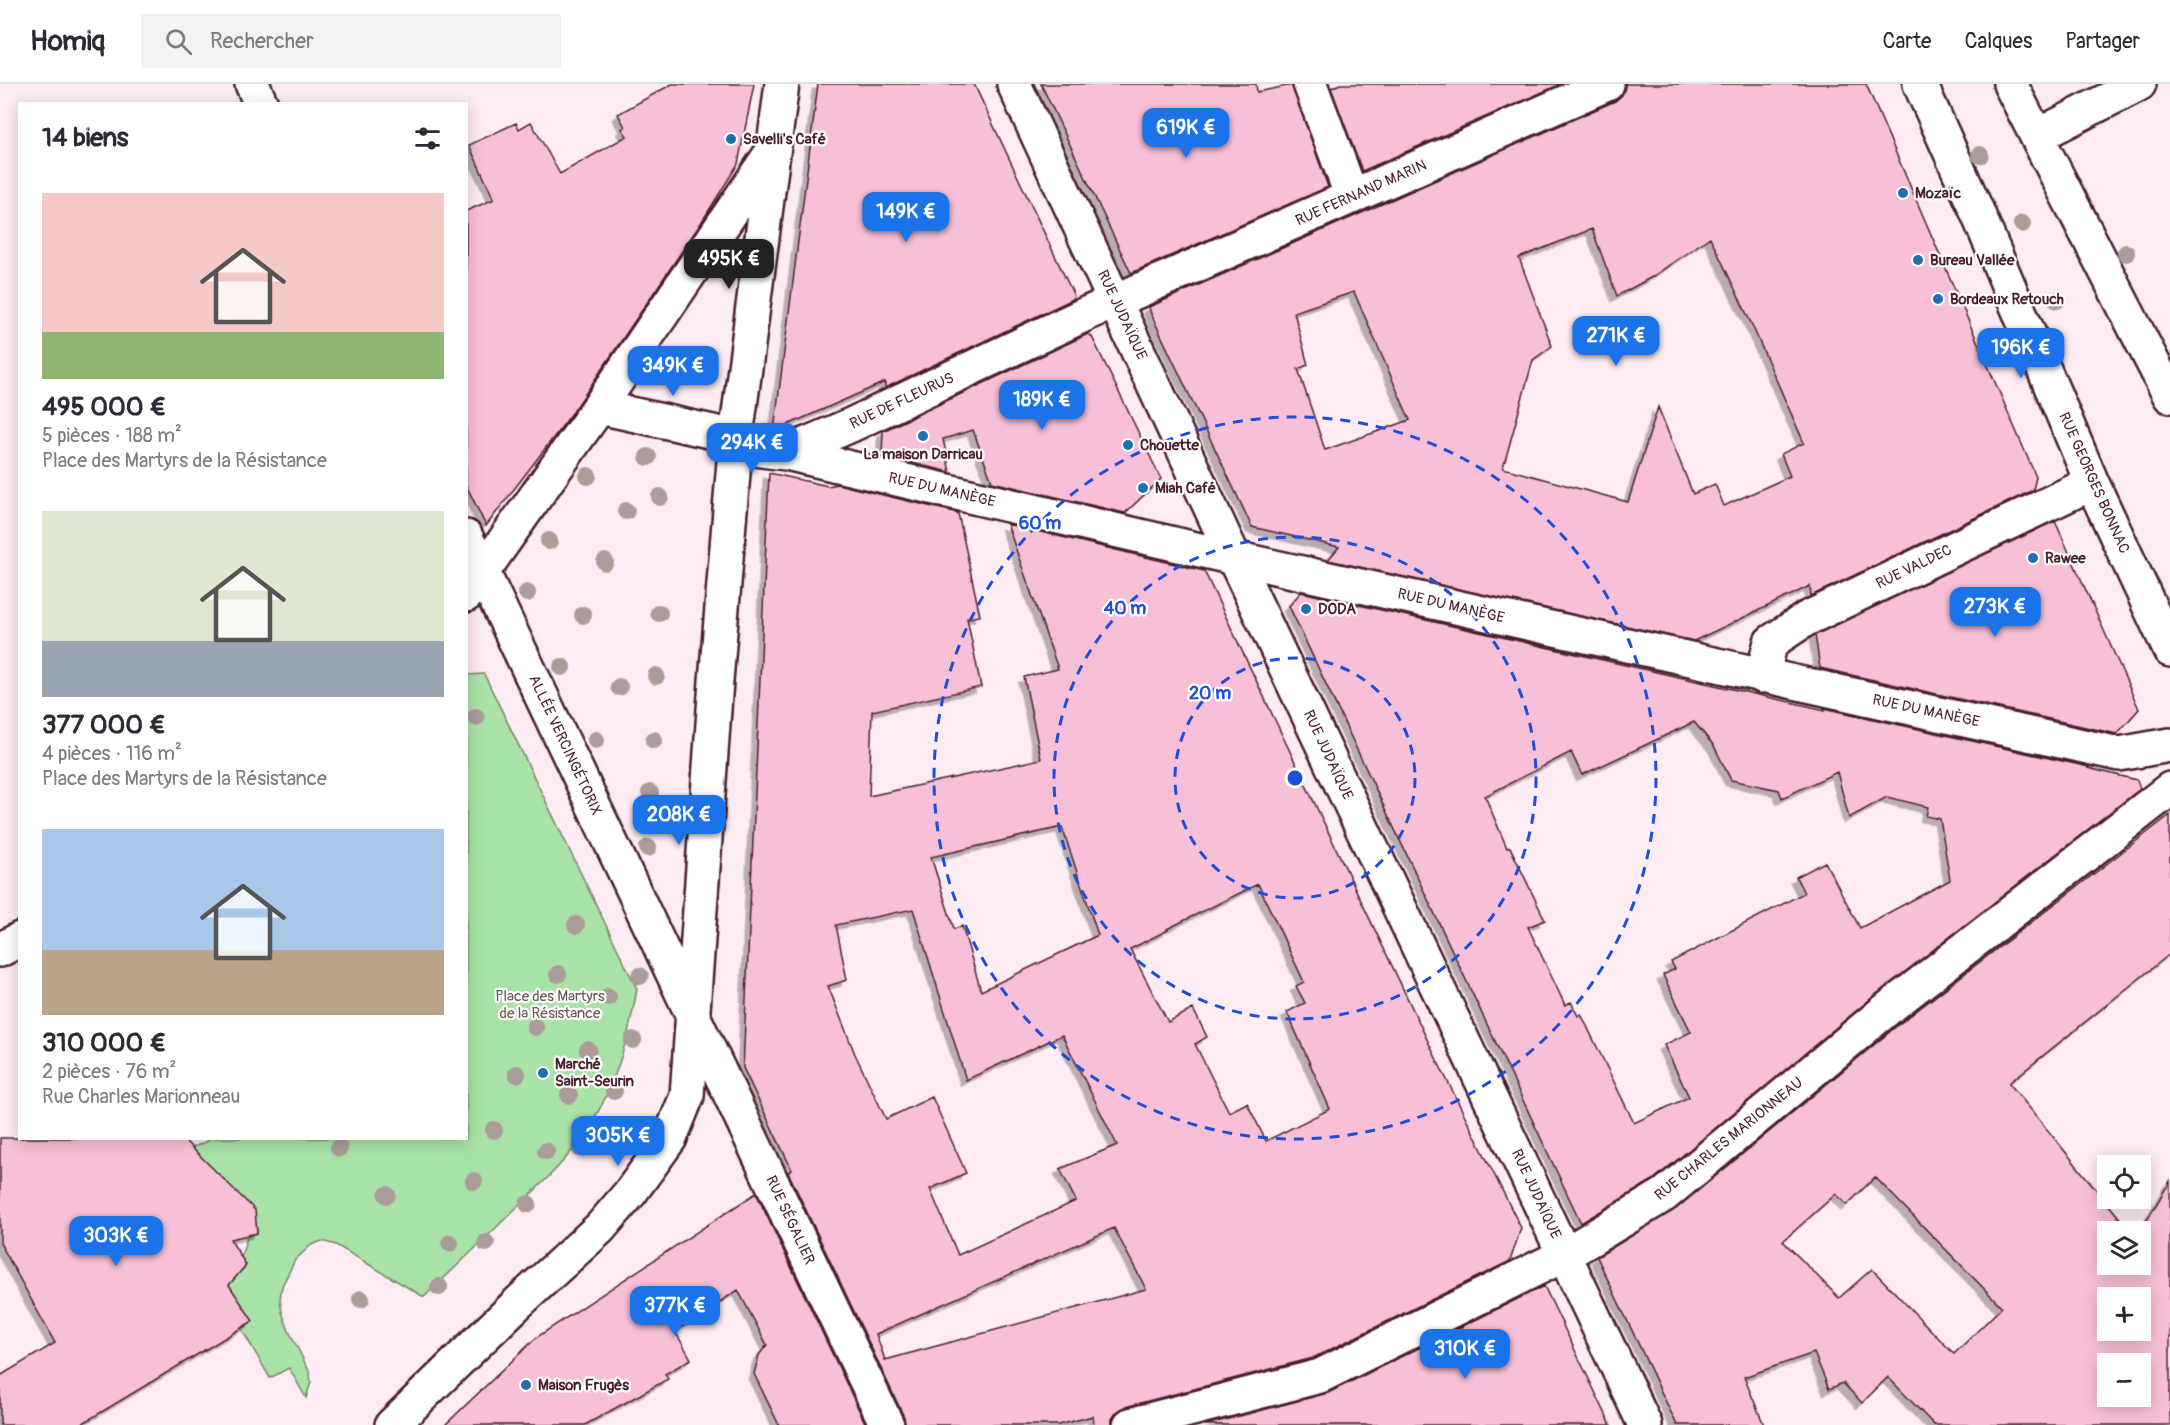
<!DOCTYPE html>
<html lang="fr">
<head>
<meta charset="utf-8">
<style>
  :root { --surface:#fff; --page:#f2f2f3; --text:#2b2b33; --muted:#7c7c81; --line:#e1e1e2; --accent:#1a73e8 }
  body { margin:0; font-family:Pangolin,sans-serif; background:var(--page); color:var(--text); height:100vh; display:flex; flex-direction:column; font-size:22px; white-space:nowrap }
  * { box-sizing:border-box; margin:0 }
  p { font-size:20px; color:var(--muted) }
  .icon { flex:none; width:33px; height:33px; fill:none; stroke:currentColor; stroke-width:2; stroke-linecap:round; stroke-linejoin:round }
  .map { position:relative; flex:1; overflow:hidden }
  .sheet { position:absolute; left:18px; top:18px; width:450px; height:1038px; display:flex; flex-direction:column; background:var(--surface); border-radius:0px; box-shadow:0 3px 15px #0003 }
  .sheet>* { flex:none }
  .tools { position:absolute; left:2097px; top:1071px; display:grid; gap:12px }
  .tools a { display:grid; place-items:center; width:54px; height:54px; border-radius:0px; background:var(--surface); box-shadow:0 3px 15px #0003; font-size:30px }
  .price { position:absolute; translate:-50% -51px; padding:0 14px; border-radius:12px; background:var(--accent); color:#fff; font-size:20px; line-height:39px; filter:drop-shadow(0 2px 3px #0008) }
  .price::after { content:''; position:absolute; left:50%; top:36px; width:18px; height:14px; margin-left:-9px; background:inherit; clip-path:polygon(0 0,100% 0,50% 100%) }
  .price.selected { background:#222; color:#fff }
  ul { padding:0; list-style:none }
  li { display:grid; align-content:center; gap:12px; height:318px; padding:0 24px }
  li span { display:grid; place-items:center; height:186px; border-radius:0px; color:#555 }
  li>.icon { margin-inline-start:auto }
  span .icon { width:108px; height:108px; fill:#fffc; stroke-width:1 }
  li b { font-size:26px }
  h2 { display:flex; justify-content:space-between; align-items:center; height:72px; padding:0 24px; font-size:26px }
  header { display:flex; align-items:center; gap:36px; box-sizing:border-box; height:84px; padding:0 30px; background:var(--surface); border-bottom:2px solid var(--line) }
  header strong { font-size:28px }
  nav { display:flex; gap:33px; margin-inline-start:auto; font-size:21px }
  .search { width:420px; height:54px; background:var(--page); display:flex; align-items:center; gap:15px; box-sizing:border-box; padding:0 21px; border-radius:0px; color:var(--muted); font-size:22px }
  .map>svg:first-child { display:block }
  .green { fill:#a9e2a7; stroke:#7a8069; stroke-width:1.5 }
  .building { fill:#f8c0d8; stroke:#4a1f2b; stroke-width:1.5; fill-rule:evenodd; filter:url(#shadow) }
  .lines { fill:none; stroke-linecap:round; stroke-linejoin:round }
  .minor-casing { stroke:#4a1f2b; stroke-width:38 }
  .major-casing { stroke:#4a1f2b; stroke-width:38 }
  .minor { stroke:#fff; stroke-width:33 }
  .major { stroke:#fff; stroke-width:33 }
  .tree { fill:#aa9c99 }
  .ring { fill:none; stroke:#1d4ed8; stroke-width:3; stroke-dasharray:10 8 }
  .poi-dot { fill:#1f6fb2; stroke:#fff; stroke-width:2 }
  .labels { text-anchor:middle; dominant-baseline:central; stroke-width:4.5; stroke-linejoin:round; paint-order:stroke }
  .poi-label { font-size:15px; font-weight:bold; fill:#4a1f2b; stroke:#fff; text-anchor:start }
  .street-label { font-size:15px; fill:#4a1f2b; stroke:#fff }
  .park-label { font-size:15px; fill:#665a50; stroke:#fff }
  .centre { fill:#1d4ed8; stroke:#fff; stroke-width:3 }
  .ring-label { font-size:18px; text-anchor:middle; font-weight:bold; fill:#1d4ed8; stroke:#fff; stroke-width:4.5; stroke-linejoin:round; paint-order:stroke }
</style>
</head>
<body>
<header>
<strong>Homiq</strong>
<div class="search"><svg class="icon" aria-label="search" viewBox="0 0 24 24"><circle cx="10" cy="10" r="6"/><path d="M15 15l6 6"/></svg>Rechercher</div>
<nav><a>Carte</a><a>Calques</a><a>Partager</a></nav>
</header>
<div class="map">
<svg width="2170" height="1341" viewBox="0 0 2170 1341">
  <defs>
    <filter id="shadow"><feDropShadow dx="-5.5" dy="5.5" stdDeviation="0" flood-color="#0004"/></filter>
  </defs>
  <rect width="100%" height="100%" fill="#fdecf3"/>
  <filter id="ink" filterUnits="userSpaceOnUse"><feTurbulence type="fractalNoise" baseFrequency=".0167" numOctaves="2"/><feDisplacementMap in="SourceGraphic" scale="12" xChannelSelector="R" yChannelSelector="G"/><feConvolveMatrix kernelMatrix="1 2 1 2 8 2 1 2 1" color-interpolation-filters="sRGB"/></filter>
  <g filter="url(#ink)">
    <path class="green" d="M484,590l153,315c-8,45 -19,90 -43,130 -21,36 -51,64 -81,92 -29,29 -59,58 -89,86l-88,-52 -14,-4 -11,4 -16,15 -13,26 -2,14 2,12 7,19 21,42 1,9 -5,16 -17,-30 -19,10 -29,-50 12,-7 -39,-42 21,-12 7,3 4,-4 -5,-9 6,-20 10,-4 -1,-8 -10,-1 -60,-74 22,-9 -1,-3h259v-463z"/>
    <path class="building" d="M672,0h82l-16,80 -37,59 -128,189 -87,114 -20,-41v-274l28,-12 -25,-54 47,-22 3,6 12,-7 29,52 67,-38 -5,-7 3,-2 -7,-13z
      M818,0h156l100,212 -1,3 -188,89v-6l-111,49z
      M1041,0h215l1,8 35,-7 36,102 -197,86z
      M1340,0h221l-199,87 -31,-83z
      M1625,0h241l170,393 -3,13 -222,106 -1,-10 -116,55 -366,-81 11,-13 -87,-20 -101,-213 -2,-7 466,-206 7,-6zM1592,145l25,67 35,-19 58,-40 42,88 52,118 -23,11 9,22 -66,30 -9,-22 -22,10 -35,-87 -30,95 -125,-34 30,-108 19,-14 -33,-88zM1354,208l56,128 -85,30 -27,-81 10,-4 -14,-53z
      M1088,250l4,3 69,142 -36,34 -133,-31 -19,-52 -30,9 7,33 -68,-16 1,-25z
      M769,389l59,13 9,-2 121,29 22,103 -13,2 14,69 -109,24 -3,85 172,-37 -17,-82 34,-8 -51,-145 197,47 231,485 86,172 -11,33 -197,97 -188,49 -8,5 -5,7v6h-18l-1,-9 -35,9h-153l-1,-8 -116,-245 4,-2 -49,-102zM1062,743l36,108 -117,56 -19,-65 -8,3 -23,-72zM1258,800l46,98 -8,4 9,17 -18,9 43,97 -64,32 -19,-38 -18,9 -34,-68 12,-7 -14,-28 -25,13 -38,-73 38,-19 -1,-1zM913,825l53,171 96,-45 55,110 -57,24 16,32 -118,54 -28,-66 36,-16 -34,-76 -46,22 -31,-65 -27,-68 19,-6 -11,-55zM1114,1144l32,61 -261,71 -9,-26z
      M2055,437l84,188 -22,25 -297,-66 -5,-33z
      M1301,508l524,118 -1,-2 265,59 -1,1 49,12 3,9 -266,207 -221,184 -72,43 -292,-617zM1694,638l20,24 17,34 48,10 3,8 55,-26 12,46 38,-21 41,10 -2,9 14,3 10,61 -90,48 -35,-66 -29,15 8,16 -133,69 4,7 -12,6 28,57 -27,13 25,52 -55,26 -53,-109 -3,2 -7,-14 -6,3 -37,-78 17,-7 -35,-73 -3,1 -22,-52 86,-44 11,23z
      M2170,731v139l-161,129 122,149h-23v32h32v-32l30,-51v244h-236l-46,-48 -26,26 -19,-20 -14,6 -15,-36 -70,24 20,48h-87l-80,-168 79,-48 222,-184zM1875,1093l127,130 -48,47 -82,-85 -33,29 -56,-57 53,-47 11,11zM2108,1214h32v32h-32zM2108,1280h32v32h-32z
      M0,1054h182l73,72 2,23 -27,6 16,26 -17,20 24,36 -173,104h-80v-49l55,-33 -55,-100z
      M756,1109l110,232h-87l-25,-51 5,-19 8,-10 -29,-55 -63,41 16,28 -26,15 3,5 -83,46h-140l92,-88z
      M1544,1202l67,139h-406l123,-32z"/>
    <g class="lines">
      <g class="minor-casing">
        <path id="minor" d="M252,0l9,20
          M1310,0l42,113
          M1920,0l56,125 116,274 78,167
          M2037,52l102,-52
          M599,323l137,30 25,13 25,3 448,105 885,196 51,-9
          M786,369l65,-28 237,-112 519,-229
          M466,453l421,888
          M466,511l133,-188 171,-252
          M1762,592l9,-34 35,-23 286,-136
          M0,866l20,-11
          M392,1341l126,-122 82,-75 30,-35 40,-55 17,-42 29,-415 20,-244 46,-353
          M1130,1341l190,-49 244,-121 100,-60 222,-185 284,-221"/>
      </g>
      <g class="major-casing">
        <path id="major" d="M1014,0l220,474 411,867
          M2010,0l160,312"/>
      </g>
      <use href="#minor" class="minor"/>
      <use href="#major" class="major"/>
    </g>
    <g class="tree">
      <circle cx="1980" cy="71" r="9"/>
      <circle cx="2022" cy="140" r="9"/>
      <circle cx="2126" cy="169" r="9"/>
      <circle cx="2057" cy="216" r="9"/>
      <circle cx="648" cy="373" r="9"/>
      <circle cx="588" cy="392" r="9"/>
      <circle cx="660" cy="413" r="9"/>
      <circle cx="626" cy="427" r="9"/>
      <circle cx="549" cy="457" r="9"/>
      <circle cx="605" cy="478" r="9"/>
      <circle cx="527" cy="509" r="9"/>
      <circle cx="659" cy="529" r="9"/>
      <circle cx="583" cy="531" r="9"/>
      <circle cx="562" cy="583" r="9"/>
      <circle cx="656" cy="592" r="9"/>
      <circle cx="619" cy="603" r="9"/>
      <circle cx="476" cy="633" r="9"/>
      <circle cx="596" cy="656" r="9"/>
      <circle cx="654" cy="656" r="9"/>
      <circle cx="650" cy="709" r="9"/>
      <circle cx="648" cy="764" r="9"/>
      <circle cx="576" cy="841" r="9"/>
      <circle cx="558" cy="890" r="9"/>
      <circle cx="640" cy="892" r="9"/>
      <circle cx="608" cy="913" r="9"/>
      <circle cx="535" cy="943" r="9"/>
      <circle cx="633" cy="956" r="9"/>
      <circle cx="588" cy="966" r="9"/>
      <circle cx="517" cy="990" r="9"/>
      <circle cx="614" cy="1007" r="9"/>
      <circle cx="569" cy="1011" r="9"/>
      <circle cx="494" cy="1046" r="9"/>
      <circle cx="339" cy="1064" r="9"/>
      <circle cx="580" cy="1064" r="9"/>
      <circle cx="546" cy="1067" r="9"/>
      <circle cx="474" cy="1097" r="9"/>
      <circle cx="387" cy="1111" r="9"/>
      <circle cx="528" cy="1120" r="9"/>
      <circle cx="450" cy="1159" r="9"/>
      <circle cx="486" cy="1159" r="9"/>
      <circle cx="439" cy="1203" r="9"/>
      <circle cx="361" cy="1215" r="9"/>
    </g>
  </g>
  <g class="ring">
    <circle cx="1295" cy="694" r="120"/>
    <circle cx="1295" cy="694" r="241"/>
    <circle cx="1295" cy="694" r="361"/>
  </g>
  <g class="poi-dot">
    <circle cx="731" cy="55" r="6"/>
    <circle cx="1903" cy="109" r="6"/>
    <circle cx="1918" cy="176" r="6"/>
    <circle cx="1938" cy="215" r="6"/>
    <circle cx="923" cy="352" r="6"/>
    <circle cx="1128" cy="361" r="6"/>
    <circle cx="1143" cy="404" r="6"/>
    <circle cx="2033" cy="474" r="6"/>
    <circle cx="1306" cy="525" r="6"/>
    <circle cx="543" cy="989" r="6"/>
    <circle cx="526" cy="1301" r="6"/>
  </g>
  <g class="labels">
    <g class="poi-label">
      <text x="743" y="55">Savelli's Café</text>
      <text x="1915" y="109">Mozaïc</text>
      <text x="1930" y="176">Bureau Vallée</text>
      <text x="1950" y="215">Bordeaux Retouch</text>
      <text x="1140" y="361">Chouette</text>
      <text x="923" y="370" text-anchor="middle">La maison Darricau</text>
      <text x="1155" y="404">Miah Café</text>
      <text x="2045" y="474">Rawee</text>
      <text x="1318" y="525">DODA</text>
      <text x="555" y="980">Marché<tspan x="555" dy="17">Saint-Seurin</tspan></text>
      <text x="538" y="1301">Maison Frugès</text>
    </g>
    <g class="street-label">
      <text transform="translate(1361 109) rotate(-24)">RUE FERNAND MARIN</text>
      <text transform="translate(1122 231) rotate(65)">RUE JUDAÏQUE</text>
      <text transform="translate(902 317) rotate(-25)">RUE DE FLEURUS</text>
      <text transform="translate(2094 399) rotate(66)">RUE GEORGES BONNAC</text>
      <text transform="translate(942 406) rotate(13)">RUE DU MANÈGE</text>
      <text transform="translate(1914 483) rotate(-26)">RUE VALDEC</text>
      <text transform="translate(1451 522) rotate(13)">RUE DU MANÈGE</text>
      <text transform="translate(1926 627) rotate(12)">RUE DU MANÈGE</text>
      <text transform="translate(565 661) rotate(65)">ALLÉE VERCINGÉTORIX</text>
      <text transform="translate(1328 671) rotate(65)">RUE JUDAÏQUE</text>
      <text transform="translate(1729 1055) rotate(-39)">RUE CHARLES MARIONNEAU</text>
      <text transform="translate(1536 1110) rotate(65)">RUE JUDAÏQUE</text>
      <text transform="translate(790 1136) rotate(65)">RUE SÉGALIER</text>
    </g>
    <g class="park-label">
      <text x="550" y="912">Place des Martyrs<tspan x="550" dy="17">de la Résistance</tspan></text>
    </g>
  </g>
  <circle cx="1295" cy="694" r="9" class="centre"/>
  <g class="ring-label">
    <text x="1040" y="445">60 m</text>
    <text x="1125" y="530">40 m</text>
    <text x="1210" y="615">20 m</text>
  </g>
</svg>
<div class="tools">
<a><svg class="icon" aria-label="locate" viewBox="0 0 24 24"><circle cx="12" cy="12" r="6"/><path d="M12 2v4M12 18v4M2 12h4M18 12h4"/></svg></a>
<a><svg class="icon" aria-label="layers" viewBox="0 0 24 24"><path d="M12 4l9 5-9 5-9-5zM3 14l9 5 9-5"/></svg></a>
<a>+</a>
<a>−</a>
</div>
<b class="price" style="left:1186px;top:75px">619K €</b>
<b class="price" style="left:906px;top:159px">149K €</b>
<b class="price selected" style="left:729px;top:206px">495K €</b>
<b class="price" style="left:1616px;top:283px">271K €</b>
<b class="price" style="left:2021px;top:295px">196K €</b>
<b class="price" style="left:673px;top:313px">349K €</b>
<b class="price" style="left:1042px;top:347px">189K €</b>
<b class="price" style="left:752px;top:390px">294K €</b>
<b class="price" style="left:1995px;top:554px">273K €</b>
<b class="price" style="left:679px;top:762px">208K €</b>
<b class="price" style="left:618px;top:1083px">305K €</b>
<b class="price" style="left:116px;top:1183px">303K €</b>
<b class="price" style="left:675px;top:1253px">377K €</b>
<b class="price" style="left:1465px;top:1296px">310K €</b>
<section class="sheet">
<h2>14 biens<svg class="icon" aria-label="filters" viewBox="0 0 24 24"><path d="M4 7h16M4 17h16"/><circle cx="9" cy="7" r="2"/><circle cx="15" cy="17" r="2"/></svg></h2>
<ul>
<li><span style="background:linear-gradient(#f6c9c9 75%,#8fb573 0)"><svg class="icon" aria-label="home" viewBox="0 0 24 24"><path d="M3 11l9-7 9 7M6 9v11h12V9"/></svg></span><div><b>495 000 €</b><p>5 pièces · 188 m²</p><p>Place des Martyrs de la Résistance</p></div></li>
<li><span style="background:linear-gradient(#dfe7d0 70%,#9aa5b1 0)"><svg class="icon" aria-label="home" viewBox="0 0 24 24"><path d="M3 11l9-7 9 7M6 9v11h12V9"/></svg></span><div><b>377 000 €</b><p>4 pièces · 116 m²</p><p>Place des Martyrs de la Résistance</p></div></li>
<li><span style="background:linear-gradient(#a9c7e8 65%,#b9a48a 0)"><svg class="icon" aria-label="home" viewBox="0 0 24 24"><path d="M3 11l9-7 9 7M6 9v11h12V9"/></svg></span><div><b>310 000 €</b><p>2 pièces · 76 m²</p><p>Rue Charles Marionneau</p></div></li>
</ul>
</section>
</div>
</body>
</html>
